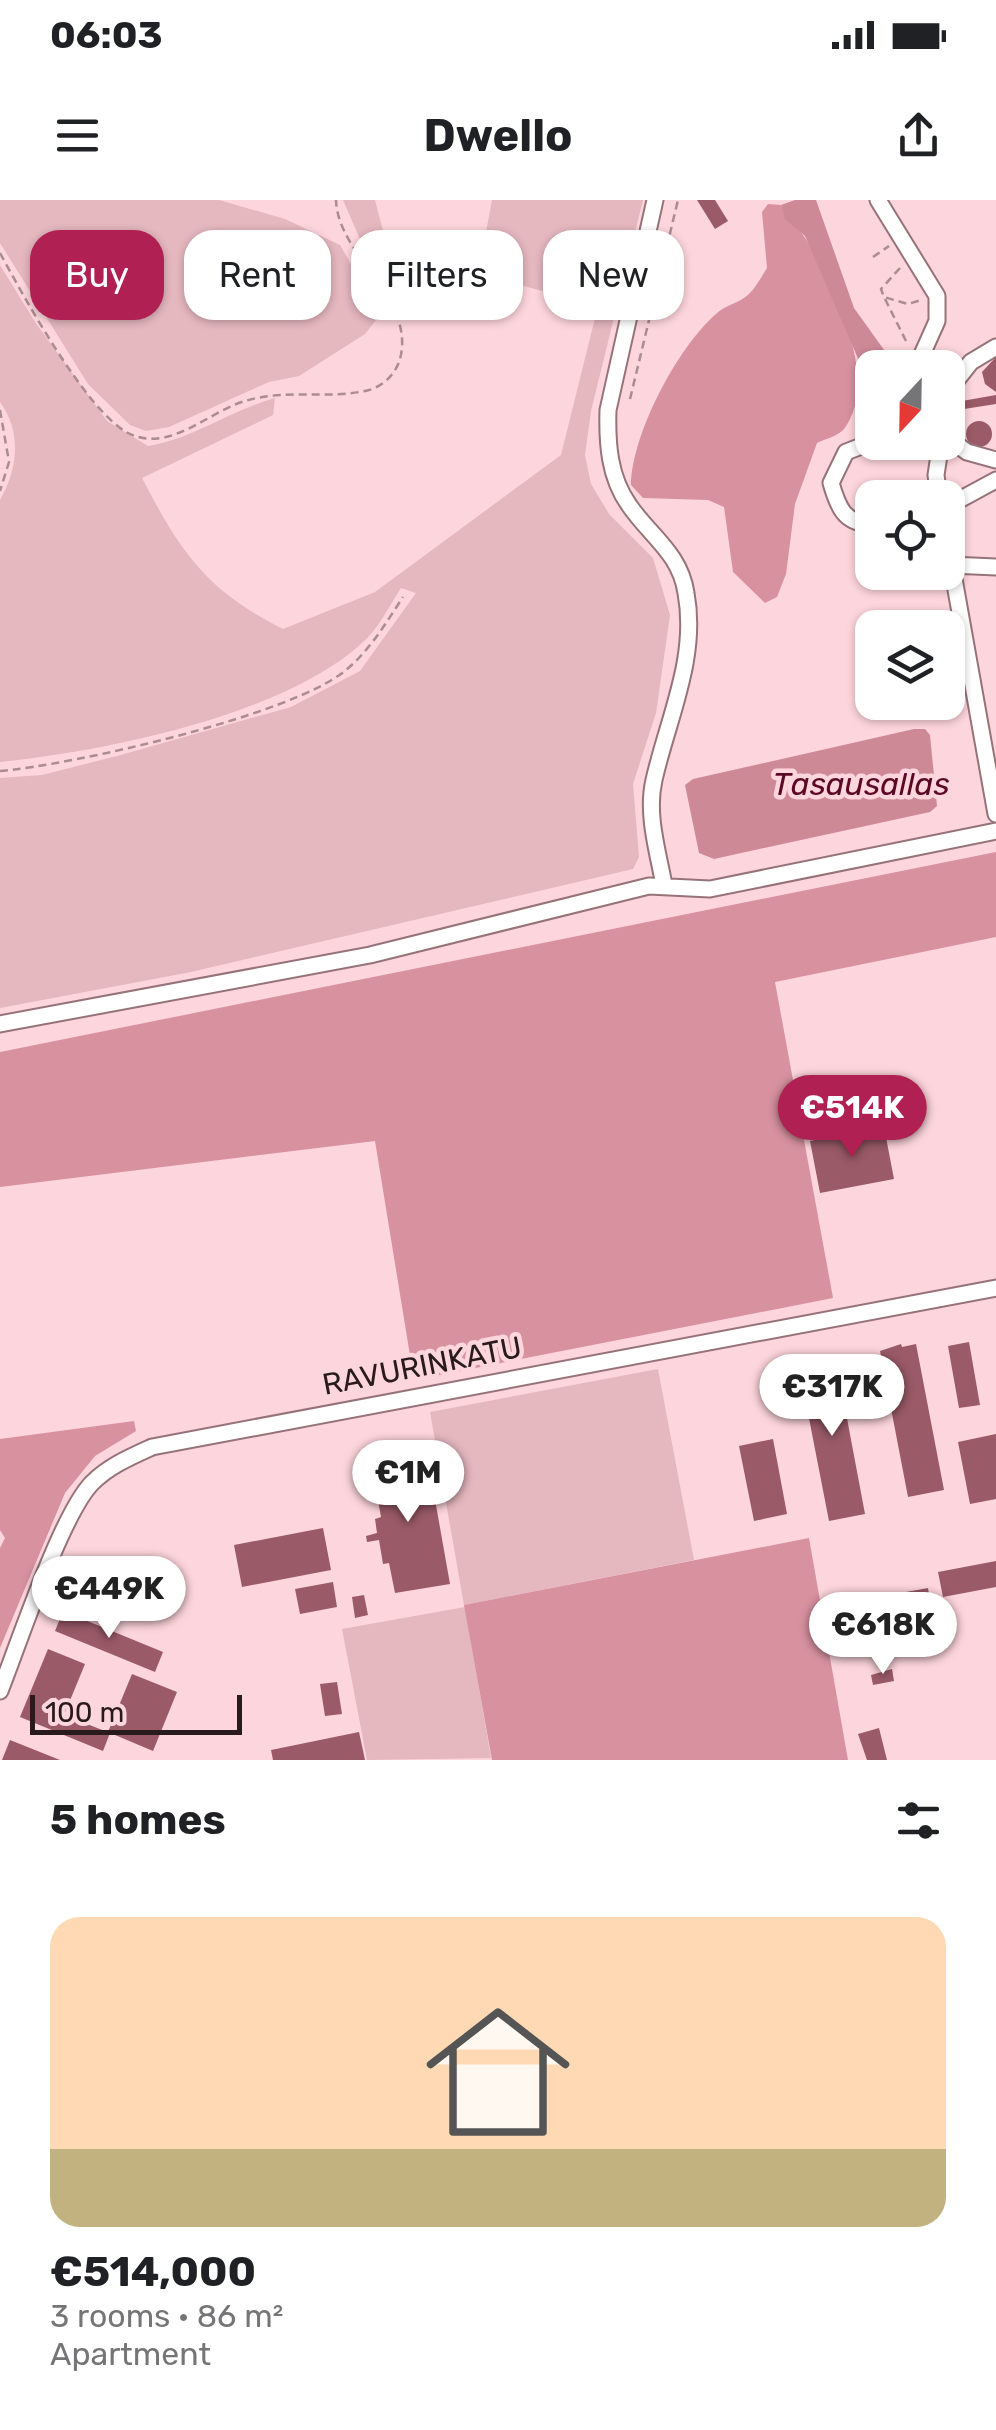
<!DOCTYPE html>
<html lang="en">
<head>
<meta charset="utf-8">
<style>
  :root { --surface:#fff; --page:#f6f6f6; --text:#202124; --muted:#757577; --line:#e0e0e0; --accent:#b02052 }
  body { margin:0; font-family:Rubik,sans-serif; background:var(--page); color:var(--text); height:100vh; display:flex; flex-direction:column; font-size:38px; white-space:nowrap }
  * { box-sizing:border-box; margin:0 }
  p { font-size:32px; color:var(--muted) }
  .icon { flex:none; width:55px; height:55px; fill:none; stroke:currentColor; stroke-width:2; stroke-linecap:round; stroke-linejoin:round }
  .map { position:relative; height:1560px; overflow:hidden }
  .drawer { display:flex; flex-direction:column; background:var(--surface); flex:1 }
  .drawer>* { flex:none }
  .hud { position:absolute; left:30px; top:30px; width:938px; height:90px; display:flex; gap:20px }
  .needle { width:65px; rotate:202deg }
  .controls { position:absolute; left:855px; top:150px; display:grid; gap:20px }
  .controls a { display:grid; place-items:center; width:110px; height:110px; border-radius:20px; background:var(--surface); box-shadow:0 2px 8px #0004; font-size:50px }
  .scale { position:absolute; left:30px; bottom:25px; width:212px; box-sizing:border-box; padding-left:10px; border:5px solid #291b1d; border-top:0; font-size:28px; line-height:35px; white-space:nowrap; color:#291b1d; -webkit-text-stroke:8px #fdd5dc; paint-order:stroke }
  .price { position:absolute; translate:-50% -85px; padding:0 22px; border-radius:35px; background:#fff; color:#222; font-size:32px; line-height:65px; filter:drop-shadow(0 2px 5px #0008) }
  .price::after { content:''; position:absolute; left:50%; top:60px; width:30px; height:22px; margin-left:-15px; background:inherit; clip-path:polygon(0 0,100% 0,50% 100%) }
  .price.selected { background:var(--accent); color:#fff }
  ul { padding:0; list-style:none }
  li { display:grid; align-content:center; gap:20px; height:530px; padding:0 50px }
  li+li { border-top:2px solid var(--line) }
  li span { display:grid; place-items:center; height:310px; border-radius:30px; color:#555 }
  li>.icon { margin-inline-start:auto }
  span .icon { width:180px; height:180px; fill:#fffc; stroke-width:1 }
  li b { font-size:42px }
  h2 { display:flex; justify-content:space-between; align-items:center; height:120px; padding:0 50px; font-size:42px }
  .pill { padding:0 35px; border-radius:30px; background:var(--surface); box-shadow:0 2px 8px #0004; font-size:35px; line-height:90px }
  .pill.selected { background:var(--accent); color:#fff }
  .status { display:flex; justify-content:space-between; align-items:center; height:70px; padding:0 50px; background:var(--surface); direction:ltr }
  .status svg { height:28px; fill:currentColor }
  header { display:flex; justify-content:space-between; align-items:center; height:130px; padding:0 50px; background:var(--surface); font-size:45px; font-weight:700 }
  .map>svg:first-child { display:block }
  .green { fill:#e5b7bf }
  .forest { fill:#d7919f }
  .water { fill:#ce8997 }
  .building { fill:#9a5a68 }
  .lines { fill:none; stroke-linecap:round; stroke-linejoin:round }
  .minor-casing { stroke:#967379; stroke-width:19 }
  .path { stroke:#aa8c91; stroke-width:2.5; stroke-dasharray:8 5; stroke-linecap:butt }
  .minor { stroke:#fff; stroke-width:15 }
  .labels { text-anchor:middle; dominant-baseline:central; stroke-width:9; stroke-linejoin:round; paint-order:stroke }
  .street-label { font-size:30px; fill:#291b1d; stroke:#fdd5dc }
  .water-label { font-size:32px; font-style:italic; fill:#5b0726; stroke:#fdd5dc }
</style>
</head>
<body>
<div class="status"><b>06:03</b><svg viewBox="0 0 49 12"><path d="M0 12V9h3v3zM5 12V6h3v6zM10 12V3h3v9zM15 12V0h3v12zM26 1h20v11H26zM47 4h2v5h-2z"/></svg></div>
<header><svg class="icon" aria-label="menu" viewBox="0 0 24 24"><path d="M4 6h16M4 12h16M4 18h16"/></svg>Dwello<svg class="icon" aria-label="share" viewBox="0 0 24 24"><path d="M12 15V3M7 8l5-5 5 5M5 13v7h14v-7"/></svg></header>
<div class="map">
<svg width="996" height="1560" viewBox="0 0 996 1560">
  <rect width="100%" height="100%" fill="#fdd5dc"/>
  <path class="green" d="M0,0h219l66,19 55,26 33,58 4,16 -12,15 -66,42 -30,6 -100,45 -23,4 -16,-6 -42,-41 -88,-141z
    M343,0h32l24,93 -33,-40z
    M492,0h151l-52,211 -6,44 6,29 18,30 44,44 17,57 -14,98 -23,71 6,73 -6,12 -442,103 -191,36v-230l42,-3 75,-19 174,-49 69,-36 56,-78 -15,-5c-12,18 -23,42 -40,56 -81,72 -254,107 -361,118v-262c18,-31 22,-68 0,-98v-137l35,57 72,99 41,25c45,-7 83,-36 127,-48l-2,17 -131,63c39,75 64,112 141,151l92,-37 186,-137 37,-149 -111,-30 -6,-17z
    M658,1169l36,191 -230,45 -34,-193z
    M465,1407l26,151 -124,2 -25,-131z"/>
  <path class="forest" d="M768,4l13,1c6,18 18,21 26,36 27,46 74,139 37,188 -6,7 -19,10 -27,14l-22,61 -9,70 -9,23 -12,6 -32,-31 -9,-65 -16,-7 -65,-2 -12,-13c1,-51 46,-137 85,-171 9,-9 24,-11 33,-20 7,-7 13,-18 18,-26l-5,-56z
    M996,652v85l-221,45 58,316 -419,82 -39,-239 -375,46v-135z
    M134,1221l2,10 -41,25 -30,37 -65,155v-100l5,-10 -5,-8v-91z
    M809,1338l39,222h-356l-28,-155z"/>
  <path class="water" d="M795,0h21l38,108 33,46 -24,16 -58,-134 -20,-17 -4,-14z
    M914,529h11l5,6 7,71 -7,6 -216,47 -15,-6 -14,-68 8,-6z"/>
  <path class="building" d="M697,0h18l13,21 -13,8z
    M996,157v35l-11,-8 -3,-12z
    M996,195v9l-32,5 -2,-8z
    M966 234a13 13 0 1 1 26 0a13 13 0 1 1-26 0Z
    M927,291v7h-24v-2z
    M884,927l10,52 -74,14 -10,-52z
    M969,1142l11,63 -21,3 -11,-62z
    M901,1144l1,3 14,-3 28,146 -36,7 -28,-146z
    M821,1159l15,1 29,154 -36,7 -30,-154z
    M996,1234v65l-26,5 -12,-62z
    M773,1239l14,75 -33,7 -15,-75z
    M399,1257l7,6 22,-3 22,124 -55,9 -6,-30 -6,1 -4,-24 -12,2 -1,-6 11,-3 -2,-14 6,-2 -5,-28 -13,2 -3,-20 36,-6z
    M323,1328l8,42 -89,17 -8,-42z
    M996,1361v26l-53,10 -5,-25z
    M333,1382l4,25 -37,7 -5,-25z
    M928,1388l2,12 -43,8 -3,-12z
    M364,1395l4,20 -13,3 -3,-21z
    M63,1411l100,41 -8,20 -100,-41z
    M882 1439a11 11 0 1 1 22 0a11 11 0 1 1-22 0Z
    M48,1449l37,15 -21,51 46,18 -7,18 -83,-34z
    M892,1469l2,12 -21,4 -2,-10z
    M132,1474l45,18 -24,59 -45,-19z
    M337,1482l5,32 -17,2 -5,-32z
    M879,1528l8,32h-20l-9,-26z
    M359,1532l6,28h-92l-2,-10z
    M10,1540l50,20h-58z"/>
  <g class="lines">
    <g class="minor-casing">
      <path id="minor" d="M655,0l-47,210c-1,33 1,67 21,95 21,31 51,48 57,88 12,65 -18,125 -32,187 -8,34 4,72 10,105
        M878,0l59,96v25l-21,47
        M948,191l23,-29 25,-15
        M948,238l19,14 29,8
        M872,242l-26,10 -15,31c7,24 13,41 41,41
        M939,298l-3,-23 5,-33
        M948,306l48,-26
        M948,345l48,269
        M951,365l45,2
        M0,824l370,-69 279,-69 61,3 286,-58
        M0,1491c19,-48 61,-176 92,-208 17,-17 38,-26 60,-36l844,-159"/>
    </g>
    <path class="path" d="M0,53c24,44 86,158 128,180 37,19 73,-14 106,-28 45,-19 90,-4 135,-15 15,-4 27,-17 31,-31 16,-61 -62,-102 -64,-159
      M873,57l16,-11
      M900,68l-19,21 3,8 24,7 13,-4
      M885,99l23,46
      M630,199l48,-199
      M0,210l9,52 -9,29
      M0,571c73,-6 293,-56 346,-101 24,-20 40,-47 57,-73"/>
    <use href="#minor" class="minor"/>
  </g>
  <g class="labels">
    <g class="street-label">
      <text transform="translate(422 1166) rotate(-11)">RAVURINKATU</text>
    </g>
    <g class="water-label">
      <text x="861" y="584">Tasausallas</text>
    </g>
  </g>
</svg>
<div class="controls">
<a><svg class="needle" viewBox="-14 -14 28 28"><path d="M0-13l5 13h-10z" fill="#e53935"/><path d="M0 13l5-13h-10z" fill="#757577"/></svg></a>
<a><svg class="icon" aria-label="locate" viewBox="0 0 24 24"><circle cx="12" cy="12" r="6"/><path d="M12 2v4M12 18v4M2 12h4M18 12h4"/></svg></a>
<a><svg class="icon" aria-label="layers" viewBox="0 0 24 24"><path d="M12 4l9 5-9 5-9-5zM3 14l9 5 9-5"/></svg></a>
</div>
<div class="scale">100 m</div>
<b class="price selected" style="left:852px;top:960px">€514K</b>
<b class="price" style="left:832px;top:1239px">€317K</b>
<b class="price" style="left:408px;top:1325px">€1M</b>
<b class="price" style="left:109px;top:1441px">€449K</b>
<b class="price" style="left:883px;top:1477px">€618K</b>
<div class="hud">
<a class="pill selected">Buy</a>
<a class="pill">Rent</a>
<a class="pill">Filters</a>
<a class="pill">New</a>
</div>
</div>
<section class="drawer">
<h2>5 homes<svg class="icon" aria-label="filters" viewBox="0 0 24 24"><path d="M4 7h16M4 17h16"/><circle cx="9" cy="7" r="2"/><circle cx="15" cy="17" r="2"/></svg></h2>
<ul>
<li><span style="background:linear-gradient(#ffd9b3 75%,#c2b280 0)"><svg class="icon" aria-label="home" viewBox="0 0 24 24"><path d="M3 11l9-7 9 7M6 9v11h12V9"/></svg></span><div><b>€514,000</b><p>3 rooms · 86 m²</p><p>Apartment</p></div></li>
</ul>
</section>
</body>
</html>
